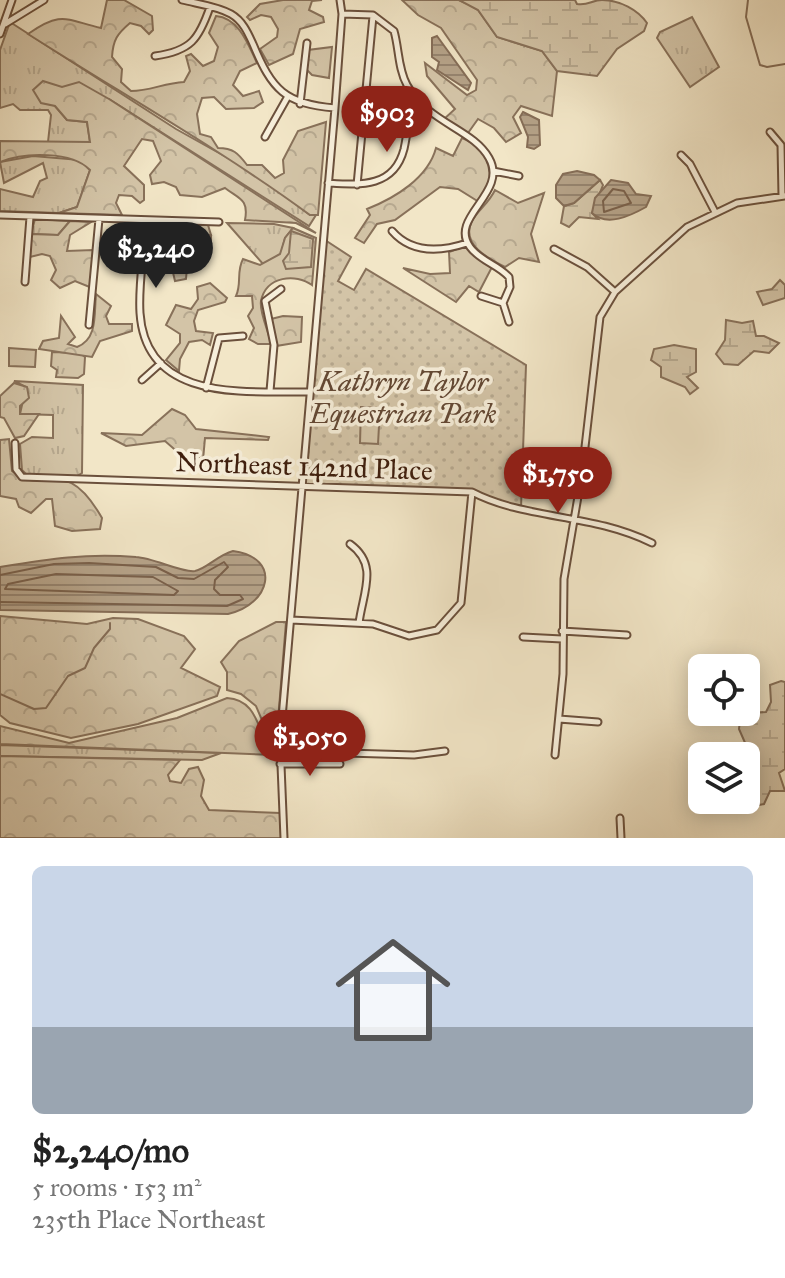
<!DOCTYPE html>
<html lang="en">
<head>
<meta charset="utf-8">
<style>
  :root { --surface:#fff; --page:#f6f6f6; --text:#222; --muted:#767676; --accent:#8f2418 }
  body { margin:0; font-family:"IM FELL Great Primer",serif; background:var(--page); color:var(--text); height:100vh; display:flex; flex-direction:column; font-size:30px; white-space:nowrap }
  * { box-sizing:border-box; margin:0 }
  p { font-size:26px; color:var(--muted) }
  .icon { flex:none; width:44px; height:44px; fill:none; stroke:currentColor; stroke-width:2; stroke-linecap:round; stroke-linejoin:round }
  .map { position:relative; height:838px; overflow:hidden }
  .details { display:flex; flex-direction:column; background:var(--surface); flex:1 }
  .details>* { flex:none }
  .fabs { position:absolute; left:688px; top:654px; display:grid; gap:16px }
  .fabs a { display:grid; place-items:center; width:72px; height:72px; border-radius:12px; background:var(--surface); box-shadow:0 4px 20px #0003; font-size:40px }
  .price { position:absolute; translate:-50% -68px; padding:0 18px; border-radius:28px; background:var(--accent); color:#fff; font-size:26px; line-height:52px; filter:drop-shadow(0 2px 4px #0008) }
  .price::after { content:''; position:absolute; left:50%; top:48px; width:24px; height:18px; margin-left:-12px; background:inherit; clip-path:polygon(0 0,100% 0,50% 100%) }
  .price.selected { background:#222; color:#fff }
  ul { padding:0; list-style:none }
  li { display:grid; align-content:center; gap:16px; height:424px; padding:0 32px }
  li span { display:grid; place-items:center; height:248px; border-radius:12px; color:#555 }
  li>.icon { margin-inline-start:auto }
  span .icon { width:144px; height:144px; fill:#fffc; stroke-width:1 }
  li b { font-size:34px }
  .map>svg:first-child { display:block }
  .grass { fill:url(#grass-tufts); stroke:#88715a; stroke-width:2 }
  .forest { fill:url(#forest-crowns); stroke:#88715a; stroke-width:2 }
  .wetland { fill:url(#wetland-marsh); stroke:#88715a; stroke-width:2 }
  .park { fill:url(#park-dots); stroke:#88715a; stroke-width:2 }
  .pitch { fill:#d3c4a7; stroke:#88715a; stroke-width:2 }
  .water { fill:url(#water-rules); stroke:#856d57; stroke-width:2 }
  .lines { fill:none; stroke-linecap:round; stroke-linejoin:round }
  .shore { stroke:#7a604a; stroke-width:2 }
  .stream { stroke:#856d57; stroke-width:2 }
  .minor-casing { stroke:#6b503c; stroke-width:9 }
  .minor { stroke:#f7efdb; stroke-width:5 }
  .labels { text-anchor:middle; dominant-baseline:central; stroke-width:7; stroke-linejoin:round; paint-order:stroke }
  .park-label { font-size:28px; font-style:italic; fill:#634834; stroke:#f7efdb }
  .street-label { font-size:28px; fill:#3e1e0d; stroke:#f7efdb }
</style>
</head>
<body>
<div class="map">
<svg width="785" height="838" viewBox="0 0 785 838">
  <defs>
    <pattern id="grass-tufts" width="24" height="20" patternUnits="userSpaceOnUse" patternTransform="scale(2)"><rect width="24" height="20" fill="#d3c4a7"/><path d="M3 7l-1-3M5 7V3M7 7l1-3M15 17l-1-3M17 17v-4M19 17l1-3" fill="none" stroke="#b6a88f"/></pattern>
    <pattern id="forest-crowns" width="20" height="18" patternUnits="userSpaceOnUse" patternTransform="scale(2)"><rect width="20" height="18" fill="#d3c4a7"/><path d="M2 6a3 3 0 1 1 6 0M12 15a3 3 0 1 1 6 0" fill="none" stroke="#b6a88f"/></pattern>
    <pattern id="wetland-marsh" width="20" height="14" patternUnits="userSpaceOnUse" patternTransform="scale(2)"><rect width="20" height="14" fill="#d3c4a7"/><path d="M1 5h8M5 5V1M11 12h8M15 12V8" fill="none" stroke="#b6a88f"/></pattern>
    <pattern id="park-dots" width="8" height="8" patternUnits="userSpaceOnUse" patternTransform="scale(2)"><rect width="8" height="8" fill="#d3c4a7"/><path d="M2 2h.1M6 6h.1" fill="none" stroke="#b6a88f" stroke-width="1.8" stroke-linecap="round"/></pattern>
    <pattern id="water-rules" width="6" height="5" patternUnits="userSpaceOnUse" patternTransform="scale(2)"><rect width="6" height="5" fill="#b5a288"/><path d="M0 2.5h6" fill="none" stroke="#95836e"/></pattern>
  </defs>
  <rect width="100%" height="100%" fill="#f2e6c7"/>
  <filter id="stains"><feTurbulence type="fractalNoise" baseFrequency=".0025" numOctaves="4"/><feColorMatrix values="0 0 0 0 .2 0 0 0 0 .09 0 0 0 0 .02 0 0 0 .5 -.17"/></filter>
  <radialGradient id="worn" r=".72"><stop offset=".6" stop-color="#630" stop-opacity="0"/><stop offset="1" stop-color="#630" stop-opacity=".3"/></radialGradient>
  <path class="grass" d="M692,17l27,50 -29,20 -33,-49 3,-6z
    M10,22l166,107 77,43 57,43h6l-7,11 -200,-127 -54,7 12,14 20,2 3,20h-42l3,-27 -3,-5h-28l-7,-6 -13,4v-58z
    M33,156l47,4 10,10 -13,37 -18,6 -59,-2v-22l33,8 7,-16 7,-3 -4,-15 -39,20 -4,-21z
    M35,219l35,2 -12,14 -27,-1z
    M227,223l47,1 19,4 -8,10 -4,16 -18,10z
    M152,224l56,1 3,10 -26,1 -17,15 2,13 -22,-3z
    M52,352l28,1 5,4 -1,17 -6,4 -22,-1 1,-7 -6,-4z
    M14,381l69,4 -1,88 -5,3h-49l-6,-6 -2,-26 12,-7 21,1v-23l-33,-1 6,-27z
    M0,745l221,8 -19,7 -202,-4z"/>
  <path class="forest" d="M107,0h17l28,16 1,14 -4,4 -8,-8 -11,-3c-13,11 -17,17 -18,34l10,12 -1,13 10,9c19,0 33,-8 53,-9l6,-11 -4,-15 5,-2 12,12 11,-5 4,-14 -9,-14 7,-17c23,2 32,28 41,47l-17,8 -7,14 10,11 16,-5 4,11 -9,6 -28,1 -12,-12 -12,1 -5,16 3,20 11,3 7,11c15,0 20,5 29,17h15l13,13 9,-5 -1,-13 15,-29 28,-9 -8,93h-8c-90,-66 -188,-121 -282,-181 34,-24 38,-14 73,-6z
    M283,0h39l-10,1 -3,9 14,7 1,5 -24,7 -7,25 -24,11 -9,-16 17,-12 1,-8 -7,-12 -10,-2 -11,5 -3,-3 13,-13z
    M402,0h57l9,4 10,6 19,27 45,14 15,20 -5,45 -31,-10 -8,11 8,16 -15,9 -12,-14 -16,-9 -10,14 -25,-13 12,-11 -28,-33 -2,-13 42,32 9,-5 1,-10 -36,-52 -23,-13z
    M332,47l-3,31 -17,-3 -6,-6 2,-19z
    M43,81l19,6 17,-5 30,17 207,134 -20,-10 -51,-3c4,-21 -6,-21 -20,-32l-23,9 -22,-2 -4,-8 -12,-5 -12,2 -2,-9 11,-14 -8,-20 -11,-2 -18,27 20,19v15l-4,3 -8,-7 -13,-1 -3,8 6,12 -63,-2 18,-6 13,-37c-18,-19 -66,-18 -90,-8v-21l90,1 -3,-20 -20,-2 -12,-14 -14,-3 -8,-13z
    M462,138c28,11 37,40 17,64l-21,-13 -18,-2 -45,33 -18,4 -13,19 -9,-5 15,-23 -3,-6c28,-11 61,-31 69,-61l17,8z
    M495,190l23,13 26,-10 -13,41 8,28 -20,-4 -14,9c-16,-8 -45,-23 -33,-46 6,-11 17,-18 23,-31z
    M70,221l21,1 -21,13 -3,16 26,-1 -1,38 -17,-7 -15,7 -9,-8 5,-10 -6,-14 -8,-2 -12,3 1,-23 27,1z
    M293,228l23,10 -4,47c-16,-12 -46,-9 -51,16 -2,11 8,31 10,43h-13l-9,-5 5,-11 -6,-12 5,-8 -1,-12h-16c6,-13 0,-24 7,-37l17,6 20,-11 5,-16z
    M211,235v19l-24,13 -1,12 -11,2 -7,-30 17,-15z
    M465,246l27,21 -13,25 -10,-6 -13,16 -53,-34 27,6 20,-1 -1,-21z
    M210,283l17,15 -2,4 -27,8 -4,11 2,10 17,2 -3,12 -8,-5 -13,2 -9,17 -1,12 -13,-11 14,-17v-9l-14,-9 10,-20 15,4 7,-10 -1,-12z
    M96,294l15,12 -5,10 3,8h23v7l-32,10 -8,16 -53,-8 4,-8 16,-3 2,-22 14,21 -7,7 9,3c21,-8 17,-33 19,-53z
    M283,316l19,1 -1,25 -25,4 -5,-27z
    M14,383l13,4 2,11 -9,8v8h19l-15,22 -9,2 -11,-20 -4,-1v-21z
    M172,409l13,6 11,14 73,8 -1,3 -63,-2 -2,22 -13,-6 -9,1 -16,-14 -39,5 -25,-13 41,2z
    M9,439l3,32c33,28 51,-21 90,47l-2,11 -28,2 -17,-5 -3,-27h-6l-15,14 -12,-6 -3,-8 -16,-3v-56z
    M0,616l87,8 26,-6 25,1 46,17 11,13 -14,19 39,19 -3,9 -79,28 -67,14 -61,-15 -10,-8z
    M276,622h10l-10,123 -3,1 -17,-40 -15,-12 -14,-4v-18l-6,-10 18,-21z
    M227,698c33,2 30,37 47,57l-274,-11v-18l69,17 108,-25z
    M0,756l180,4 -12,15 2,6 11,2 8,-14 9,-2 6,13 -3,16 8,14 71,3 1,25h-281z"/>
  <path class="wetland" d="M459,0h116l2,4c11,2 15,-4 25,-4 18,0 36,10 45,23l-3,8 -27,18 -20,27 -40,-5 -15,-20 -45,-14 -19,-27z
    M600,180l3,5 -11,28 6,6 -19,-2 -10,10 -8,-4 3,-17 10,-3z
    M291,231l22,8 -2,28 -25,2 -3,-8 6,-8z
    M780,280l5,5v13l-22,7 -6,-13 15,-3z
    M726,320l16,3 11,-2 3,15h8l15,7 -10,10 -15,-2 -16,14 -14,-1 -8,-10 9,-14z
    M674,345l22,4v23l-9,5 11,11 -8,6 -5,-7 -24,-10v-10l-10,-7 3,-11z
    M781,681l4,1v87l-6,4 6,18h-15l-6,13 -5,1 -2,-10 -11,-15v-24h-8l8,-11 -7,-16 1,-9 10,-7 16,-1 5,-10 -1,-17z"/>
  <path class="park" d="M322,238l29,19 -13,24 16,9 12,-21 160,96 -5,143 -49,-16 -169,-5z"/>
  <path class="pitch" d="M9,348l27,2 -1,17 -26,-1z
    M361,407l19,1 -2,36 -18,-1z"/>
  <path class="water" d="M437,36l34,47 -3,7 -31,-20 2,-8 -7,-5v-19z
    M523,112l16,8 1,25 -6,4 -7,-2 1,-10 -8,-20z
    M577,171l17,4 6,5 -26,23 -10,3 -8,-8v-13l7,-11z
    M611,180l17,3 8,11 15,2 -5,11c-16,9 -39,20 -54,6l3,-15z
    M233,551c50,7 37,54 -5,63l-228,-4v-43c49,-8 85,-14 136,-10 18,1 46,16 59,14 11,-2 23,-16 38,-20z"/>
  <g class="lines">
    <path class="shore" d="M613,189l11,2 7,12 -27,9 -1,-11z
      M56,574l97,3 25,14 -4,4 -169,-6 3,-5z
      M0,575l54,-11 35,-1 67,4 22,11 16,1 30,-17 4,5 -13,13 -1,9 6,6h20l3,4 -16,7 -227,-4"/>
    <path class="stream" d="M748,0l-2,17 14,48 7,2 18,-3
      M0,694l34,15 12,-1 22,-32 17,-8 9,-20 16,-19v-6"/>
    <g class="minor-casing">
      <path id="minor" d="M182,0c16,4 35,6 49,14 12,7 17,19 22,30 19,46 32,60 82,64
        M342,14l31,1 21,16c5,17 4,38 13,54 21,38 66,44 82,73 20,35 -41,59 -19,89 10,14 27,17 39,30l1,10 -7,16
        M5,24l39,-24
        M0,34l12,-34
        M155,56c36,-5 44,-17 55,-49
        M300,104l7,-61
        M770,132l11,13 1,51
        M265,137l22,-39
        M681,155l9,9 25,48
        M493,171l26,5
        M328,183c32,2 66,5 76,-34 4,-18 3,-30 16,-45
        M357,185l16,-169
        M0,215l219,7
        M145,220c0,31 -7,62 -5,93 6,90 106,78 170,79
        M392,231c20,23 48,21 75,12
        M554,249l33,18 28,25
        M25,282l5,-65
        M481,296l22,7
        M503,303l6,19
        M89,325l10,-106
        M142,380l19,-17
        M206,388l13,-50 24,-2
        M270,391l4,-46 -9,-44 16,-12
        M15,443l1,26 6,8 450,15c54,28 119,21 180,51
        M350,544c29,21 13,48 9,79
        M291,620l82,4 36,12 28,-6 24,-27 11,-111
        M562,631l65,4
        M523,637l39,2
        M559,719l39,3
        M279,751l135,4 31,-4
        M555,755l8,-81 1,-95 18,-106 18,-156 15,-25 72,-65 50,-24 48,-7
        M280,764h60
        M620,818l1,20
        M284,838l-4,-97 55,-633 7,-94 -2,-14"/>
    </g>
    <use href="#minor" class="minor"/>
  </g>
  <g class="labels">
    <g class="park-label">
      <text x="403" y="381">Kathryn Taylor<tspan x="403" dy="32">Equestrian Park</tspan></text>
    </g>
    <g class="street-label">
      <text transform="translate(304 466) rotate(2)">Northeast 142nd Place</text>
    </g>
  </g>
  <rect width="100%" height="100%" filter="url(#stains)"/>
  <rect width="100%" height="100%" fill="url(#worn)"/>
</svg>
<div class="fabs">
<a><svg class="icon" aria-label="locate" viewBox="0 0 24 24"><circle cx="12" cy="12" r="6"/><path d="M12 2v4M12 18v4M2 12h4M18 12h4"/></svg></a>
<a><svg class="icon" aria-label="layers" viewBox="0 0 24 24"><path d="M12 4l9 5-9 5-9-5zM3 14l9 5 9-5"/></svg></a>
</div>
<b class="price" style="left:387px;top:154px">$903</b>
<b class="price selected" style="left:156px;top:290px">$2,240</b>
<b class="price" style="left:558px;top:515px">$1,750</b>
<b class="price" style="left:310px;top:778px">$1,050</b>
</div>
<section class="details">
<ul>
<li><span style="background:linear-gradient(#c9d6e8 65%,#9aa5b1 0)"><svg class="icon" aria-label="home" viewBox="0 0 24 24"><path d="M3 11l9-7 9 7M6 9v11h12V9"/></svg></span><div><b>$2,240/mo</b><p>5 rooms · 153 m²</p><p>235th Place Northeast</p></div></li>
</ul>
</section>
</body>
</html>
